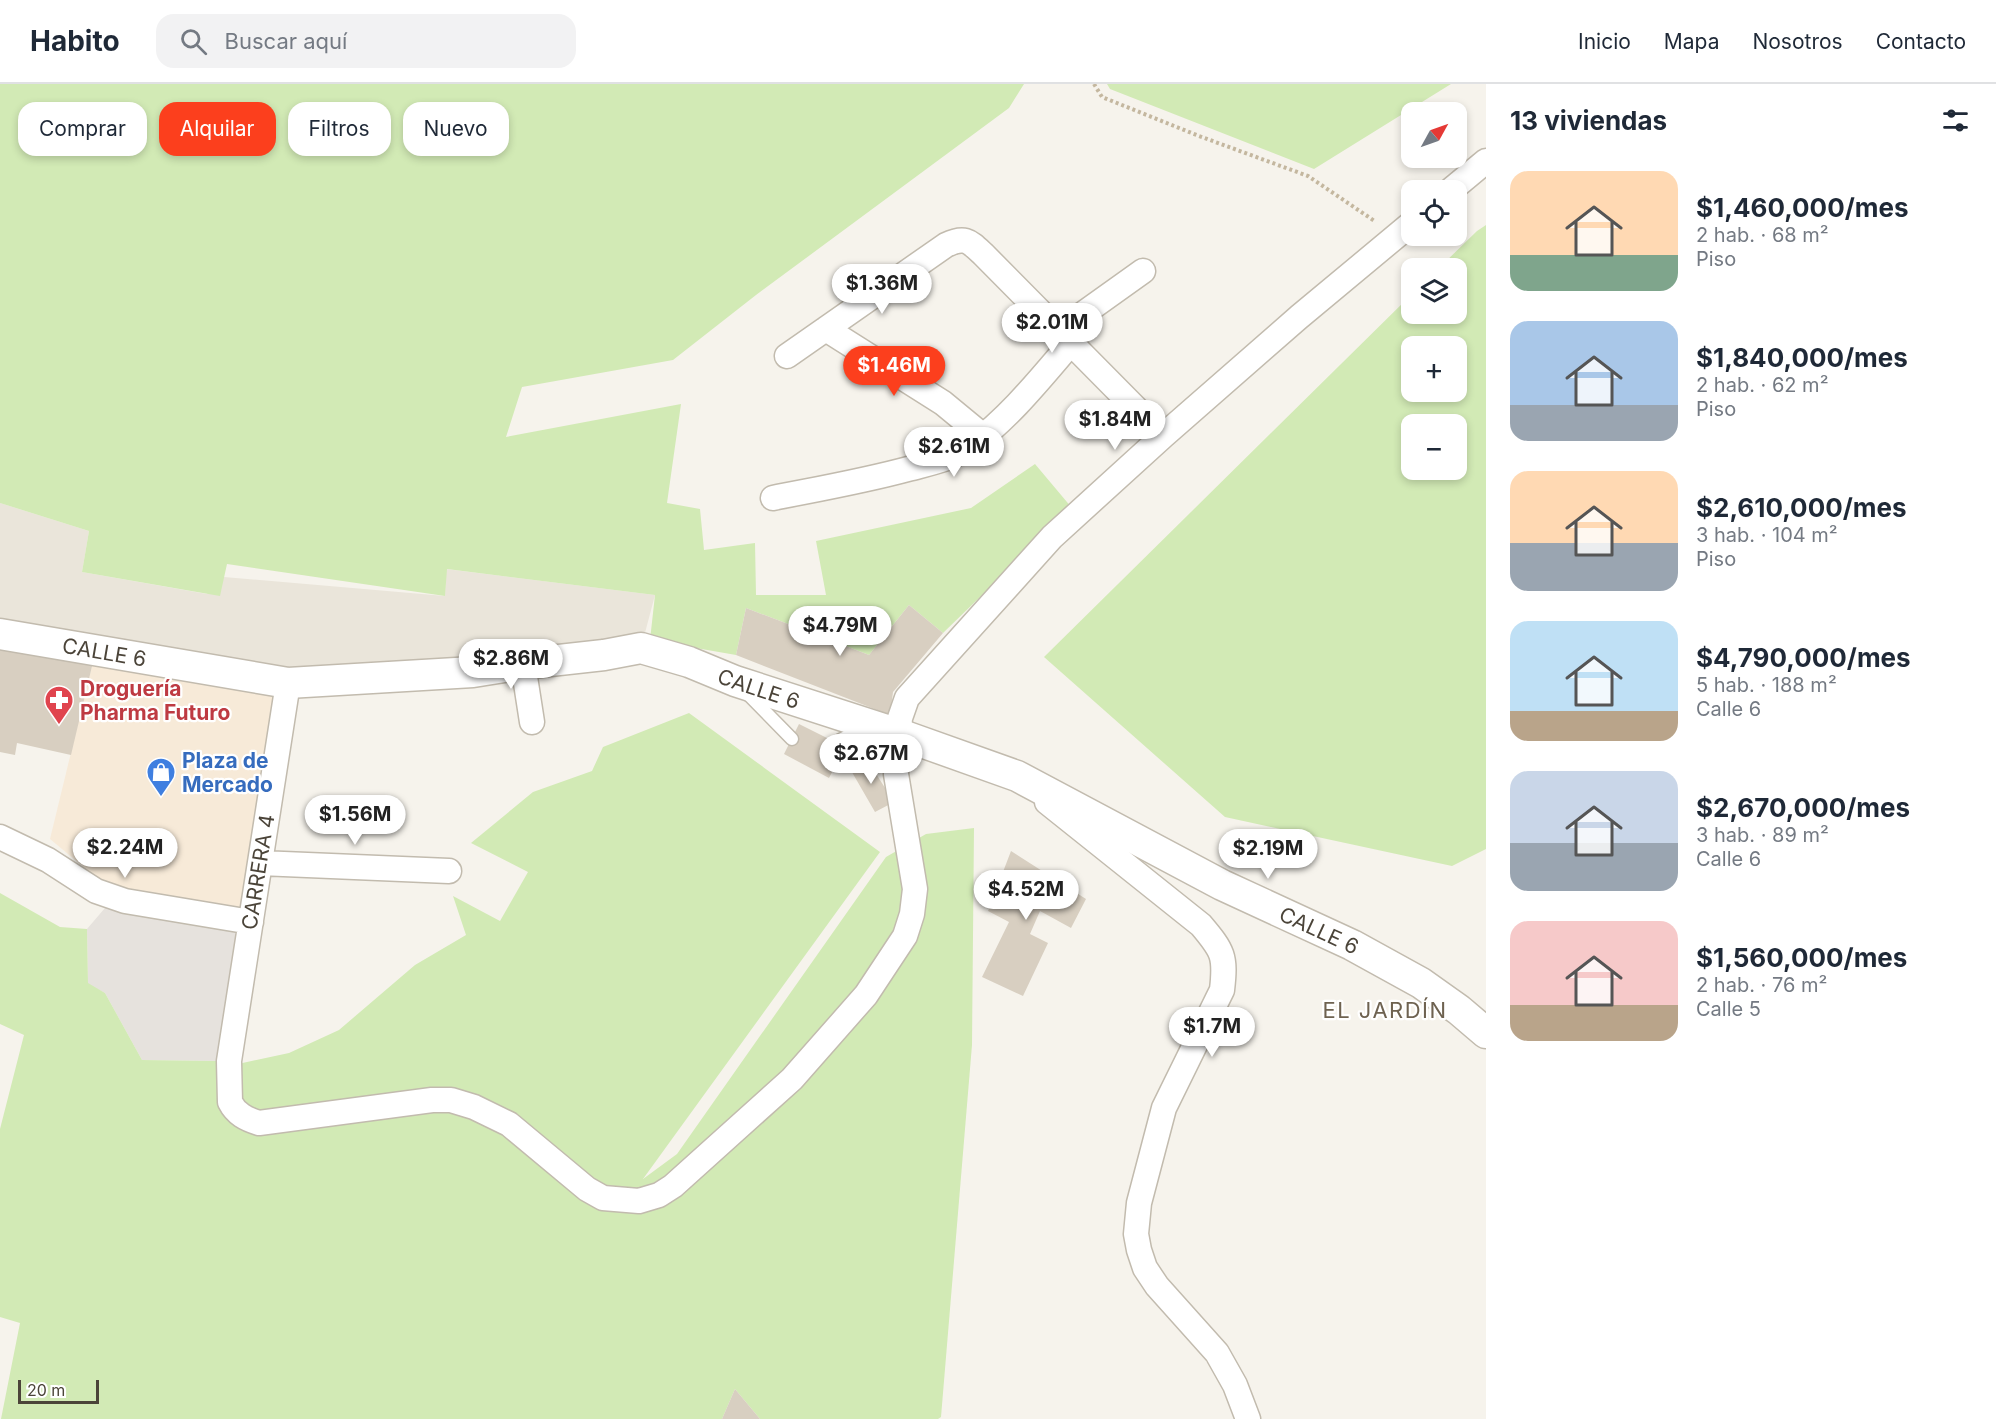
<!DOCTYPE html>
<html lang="es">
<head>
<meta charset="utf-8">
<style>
  :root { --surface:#fff; --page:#f2f2f3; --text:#1f2937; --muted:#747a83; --line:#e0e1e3; --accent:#fc3f1d }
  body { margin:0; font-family:Inter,sans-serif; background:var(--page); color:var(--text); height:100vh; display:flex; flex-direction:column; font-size:22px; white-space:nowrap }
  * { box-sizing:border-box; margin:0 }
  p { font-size:20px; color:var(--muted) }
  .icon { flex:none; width:33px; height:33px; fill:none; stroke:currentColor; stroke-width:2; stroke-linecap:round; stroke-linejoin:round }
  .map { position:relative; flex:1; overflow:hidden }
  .details { display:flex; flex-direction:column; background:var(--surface); width:510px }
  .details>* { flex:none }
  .banner { position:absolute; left:18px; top:18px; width:570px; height:54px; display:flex; gap:12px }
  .needle { width:39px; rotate:50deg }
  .controls { position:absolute; left:1401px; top:18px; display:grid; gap:12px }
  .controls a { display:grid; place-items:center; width:66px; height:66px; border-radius:12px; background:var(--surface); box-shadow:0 3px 9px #0003; font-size:30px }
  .scale { position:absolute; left:18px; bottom:15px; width:81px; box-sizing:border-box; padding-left:6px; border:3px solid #4b4439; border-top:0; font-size:16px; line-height:21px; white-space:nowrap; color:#4b4439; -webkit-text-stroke:4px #fff; paint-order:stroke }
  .price { position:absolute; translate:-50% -51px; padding:0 14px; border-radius:21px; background:#fff; color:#222; font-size:20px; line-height:39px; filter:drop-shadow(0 2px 3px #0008) }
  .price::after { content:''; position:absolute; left:50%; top:36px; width:18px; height:14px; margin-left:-9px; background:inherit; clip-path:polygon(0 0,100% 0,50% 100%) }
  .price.selected { background:var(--accent); color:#fff }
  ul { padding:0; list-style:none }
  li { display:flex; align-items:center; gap:18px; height:150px; padding:0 24px }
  li span { display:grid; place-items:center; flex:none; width:168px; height:120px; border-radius:18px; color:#555 }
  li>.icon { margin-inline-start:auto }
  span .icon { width:72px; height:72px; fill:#fffc; stroke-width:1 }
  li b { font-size:26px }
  h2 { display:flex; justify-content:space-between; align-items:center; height:72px; padding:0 24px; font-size:26px }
  .tag { padding:0 21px; border-radius:18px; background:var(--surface); box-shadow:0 3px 9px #0003; font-size:21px; line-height:54px }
  .tag.selected { background:var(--accent); color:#fff }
  header { display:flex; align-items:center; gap:36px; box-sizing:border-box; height:84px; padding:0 30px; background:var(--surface); border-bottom:2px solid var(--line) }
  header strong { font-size:28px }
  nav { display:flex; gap:33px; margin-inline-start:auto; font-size:21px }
  .search { width:420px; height:54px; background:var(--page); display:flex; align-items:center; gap:15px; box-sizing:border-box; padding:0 21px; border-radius:18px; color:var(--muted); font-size:22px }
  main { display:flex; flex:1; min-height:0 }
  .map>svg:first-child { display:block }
  .residential { fill:#eae5da }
  .commercial { fill:#f7ead8 }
  .industrial { fill:#e6e2dd }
  .green { fill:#d2eab5; fill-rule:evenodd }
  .building { fill:#d8cfc1 }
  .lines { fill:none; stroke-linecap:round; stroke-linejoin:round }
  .service-casing { stroke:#c2bbae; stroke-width:15 }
  .minor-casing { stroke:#c2bbae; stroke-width:27 }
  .tertiary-casing { stroke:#c2bbae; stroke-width:33 }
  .path { stroke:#c4b79f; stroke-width:4; stroke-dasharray:3 3; stroke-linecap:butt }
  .service { stroke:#fff; stroke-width:12 }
  .minor { stroke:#fff; stroke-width:24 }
  .tertiary { stroke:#fff; stroke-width:30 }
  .labels { text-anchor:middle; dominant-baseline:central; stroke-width:4.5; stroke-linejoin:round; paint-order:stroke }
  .street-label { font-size:21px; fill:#4b4439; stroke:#fff }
  .health-label { font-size:21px; font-weight:bold; fill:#be3a42; stroke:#fff; text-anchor:start }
  .shop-label { font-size:21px; font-weight:bold; fill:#366cbe; stroke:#fff; text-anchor:start }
  .neighbourhood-label { font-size:22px; letter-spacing:1.5px; fill:#6e6250; stroke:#fff }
</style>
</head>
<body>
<header>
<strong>Habito</strong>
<div class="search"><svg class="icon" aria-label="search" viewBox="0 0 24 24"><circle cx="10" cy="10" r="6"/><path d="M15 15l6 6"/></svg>Buscar aquí</div>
<nav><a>Inicio</a><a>Mapa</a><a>Nosotros</a><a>Contacto</a></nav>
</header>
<main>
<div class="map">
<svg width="1486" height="1335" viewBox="0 0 1486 1335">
  <rect width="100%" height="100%" fill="#f6f3ec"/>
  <path class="residential" d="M0,419l89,28 -7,41 125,22 17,-17 221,19 1,-27 209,26 -14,53 -353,35 -288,-49z"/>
  <path class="commercial" d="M93,578l185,29 -34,221 -133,-22 -61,-51z"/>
  <path class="industrial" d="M105,824l140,17 -23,136 -80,-1 -37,-67 -17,-9 -1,-55z"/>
  <path class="green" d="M0,0h1024l-15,24 -253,187 -83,65 -151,27 -16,50 175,-33 -14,99 33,6 4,41 51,-7 1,52h70l-10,-54 155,-33 64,-44 37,44 -129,125 -34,-28 -40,50 -123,-47 -10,47 -86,-15 5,-45 -208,-26 -2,27 -218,-32 -7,32 -138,-24 7,-41 -89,-28z
    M1107,0h344l-137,85 -204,-80z
    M1486,141v624l-34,17 -227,-49 -181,-160 367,-362 1,19h44v-46h-17l38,-37zM1456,262v46h-44v-46zM1456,340v46h-44v-46z
    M689,629l191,139 -237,327 34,-25 209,-297 40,-23 48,-6 -2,217 -31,372 -3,2h-178l-25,-30 -13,30h-721l19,-96 -20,-6v-188l24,-94 -24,-11v-131l60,34 27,2 1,54 17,10 37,67 74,1 22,3 51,-11 50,-23 76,-65 51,-30 -13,-39 47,25 28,-49 -57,-29 62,-51 59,-21 11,-24z"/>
  <path class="building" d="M909,521l34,28 -50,59 -3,23 -154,-60 10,-47 123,47z
    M0,563l93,15 -22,93 -54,-12 -2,12 -15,-3z
    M799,640l46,23 -16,31 -45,-24z
    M866,674l28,44 -19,10 -26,-45z
    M1011,767l75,48 -15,29 -31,-17 -10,23 18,9 -25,53 -41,-19 27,-55 -21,-11z
    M735,1305l25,30h-38z"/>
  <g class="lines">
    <g class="service-casing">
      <path id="service" d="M746,608l46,47
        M836,658l29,-14"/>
    </g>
    <g class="minor-casing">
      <path id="minor" d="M1451,106l35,-29
        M826,245l117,74 40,33
        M1059,247l84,-60
        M787,272l159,-111c19,-9 23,-4 37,9l180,182
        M773,414c45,-9 91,-17 135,-29 22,-6 45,-10 64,-24 38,-28 68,-66 99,-102
        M523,580l9,58
        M288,599l-59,378 1,41c6,12 16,17 29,21l173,-23h19l23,7 35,17 78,65 16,9 36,3 20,-6 14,-9 119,-107 74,-84 39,-59 7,-22 3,-25 -19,-115 4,-56 7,-20 145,-161 111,-101 136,-119 113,-94
        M1047,718l154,123c22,26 25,31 21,65l-58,118 -25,95 -3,31 3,16 6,18 12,18 60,67 18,32 13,34
        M0,753l48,23 48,31 29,10 126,21
        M260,779l189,8"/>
    </g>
    <g class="tertiary-casing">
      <g id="tertiary">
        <path id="s1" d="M0,550l288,49 185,-11 50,-8 81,-9 37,-7 48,14 46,19 164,53 118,42 205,109 130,60 69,38 38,27 27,23"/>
      </g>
    </g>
    <path class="path" d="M1094,0l8,13 97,39 109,40 68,46"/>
    <use href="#service" class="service"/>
    <use href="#minor" class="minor"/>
    <use href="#tertiary" class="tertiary"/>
  </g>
  <defs>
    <g id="pharmacy-pin" transform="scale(1.5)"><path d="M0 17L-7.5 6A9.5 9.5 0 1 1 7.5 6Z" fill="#e0444e" stroke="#fff"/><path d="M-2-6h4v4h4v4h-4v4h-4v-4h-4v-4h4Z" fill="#fff"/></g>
    <g id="shop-pin" transform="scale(1.5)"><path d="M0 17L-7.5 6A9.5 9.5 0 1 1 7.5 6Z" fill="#3f7fe0" stroke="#fff"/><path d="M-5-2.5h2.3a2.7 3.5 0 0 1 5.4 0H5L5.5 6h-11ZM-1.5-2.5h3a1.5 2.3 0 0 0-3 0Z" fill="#fff"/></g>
  </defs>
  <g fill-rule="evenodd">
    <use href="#pharmacy-pin" x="59" y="616"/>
    <use href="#shop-pin" x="161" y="688"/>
  </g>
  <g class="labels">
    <g class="street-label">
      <text stroke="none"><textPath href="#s1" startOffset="106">CALLE 6</textPath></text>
      <text stroke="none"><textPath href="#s1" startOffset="772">CALLE 6</textPath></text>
      <text transform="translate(258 788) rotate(-81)">CARRERA 4</text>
      <text stroke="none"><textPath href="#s1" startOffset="1384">CALLE 6</textPath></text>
    </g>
    <g class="health-label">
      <text x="80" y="604">Droguería<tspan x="80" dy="24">Pharma Futuro</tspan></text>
    </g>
    <g class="shop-label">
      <text x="182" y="676">Plaza de<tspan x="182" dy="24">Mercado</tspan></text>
    </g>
    <g class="neighbourhood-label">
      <text x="1385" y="926">EL JARDÍN</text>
    </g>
  </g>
</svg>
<div class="controls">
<a><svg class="needle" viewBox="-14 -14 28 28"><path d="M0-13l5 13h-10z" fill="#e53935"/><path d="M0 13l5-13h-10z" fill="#747a83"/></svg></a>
<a><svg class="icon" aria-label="locate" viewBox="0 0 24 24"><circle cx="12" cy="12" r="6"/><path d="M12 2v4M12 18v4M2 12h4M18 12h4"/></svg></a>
<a><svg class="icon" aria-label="layers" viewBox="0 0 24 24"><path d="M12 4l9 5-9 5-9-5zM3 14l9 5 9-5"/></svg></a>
<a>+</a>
<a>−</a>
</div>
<div class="scale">20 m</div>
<b class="price" style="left:882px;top:231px">$1.36M</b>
<b class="price" style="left:1052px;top:270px">$2.01M</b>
<b class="price selected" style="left:894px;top:313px">$1.46M</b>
<b class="price" style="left:1115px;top:367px">$1.84M</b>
<b class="price" style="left:954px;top:394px">$2.61M</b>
<b class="price" style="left:840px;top:573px">$4.79M</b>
<b class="price" style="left:511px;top:606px">$2.86M</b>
<b class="price" style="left:871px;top:701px">$2.67M</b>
<b class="price" style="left:355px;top:762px">$1.56M</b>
<b class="price" style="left:125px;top:795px">$2.24M</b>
<b class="price" style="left:1268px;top:796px">$2.19M</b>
<b class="price" style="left:1026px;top:837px">$4.52M</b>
<b class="price" style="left:1212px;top:974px">$1.7M</b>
<div class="banner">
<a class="tag">Comprar</a>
<a class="tag selected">Alquilar</a>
<a class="tag">Filtros</a>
<a class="tag">Nuevo</a>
</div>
</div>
<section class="details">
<h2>13 viviendas<svg class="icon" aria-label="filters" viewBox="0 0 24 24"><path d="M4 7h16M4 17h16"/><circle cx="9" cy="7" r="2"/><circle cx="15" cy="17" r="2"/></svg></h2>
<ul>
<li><span style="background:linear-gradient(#ffd9b3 70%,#7fa58c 0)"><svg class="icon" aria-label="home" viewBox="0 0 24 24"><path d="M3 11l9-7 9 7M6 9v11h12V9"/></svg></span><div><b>$1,460,000/mes</b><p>2 hab. · 68 m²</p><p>Piso</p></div></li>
<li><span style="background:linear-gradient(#a9c7e8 70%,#9aa5b1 0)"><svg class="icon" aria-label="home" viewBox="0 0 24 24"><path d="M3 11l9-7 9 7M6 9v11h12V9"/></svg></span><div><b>$1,840,000/mes</b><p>2 hab. · 62 m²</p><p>Piso</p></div></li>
<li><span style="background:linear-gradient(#ffd9b3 60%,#9aa5b1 0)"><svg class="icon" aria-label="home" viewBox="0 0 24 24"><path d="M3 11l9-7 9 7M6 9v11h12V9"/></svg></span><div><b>$2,610,000/mes</b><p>3 hab. · 104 m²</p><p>Piso</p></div></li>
<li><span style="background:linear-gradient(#bfe0f5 75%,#b9a48a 0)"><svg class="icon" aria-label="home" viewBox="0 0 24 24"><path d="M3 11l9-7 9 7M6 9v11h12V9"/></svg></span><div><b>$4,790,000/mes</b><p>5 hab. · 188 m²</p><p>Calle 6</p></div></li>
<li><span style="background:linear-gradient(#c9d6e8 60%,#9aa5b1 0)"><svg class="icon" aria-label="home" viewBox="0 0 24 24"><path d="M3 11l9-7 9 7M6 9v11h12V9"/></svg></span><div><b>$2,670,000/mes</b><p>3 hab. · 89 m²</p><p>Calle 6</p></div></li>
<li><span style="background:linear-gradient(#f6c9c9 70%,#b9a48a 0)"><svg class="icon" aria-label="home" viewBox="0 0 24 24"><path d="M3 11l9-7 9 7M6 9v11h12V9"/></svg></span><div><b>$1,560,000/mes</b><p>2 hab. · 76 m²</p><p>Calle 5</p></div></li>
</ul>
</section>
</main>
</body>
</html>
